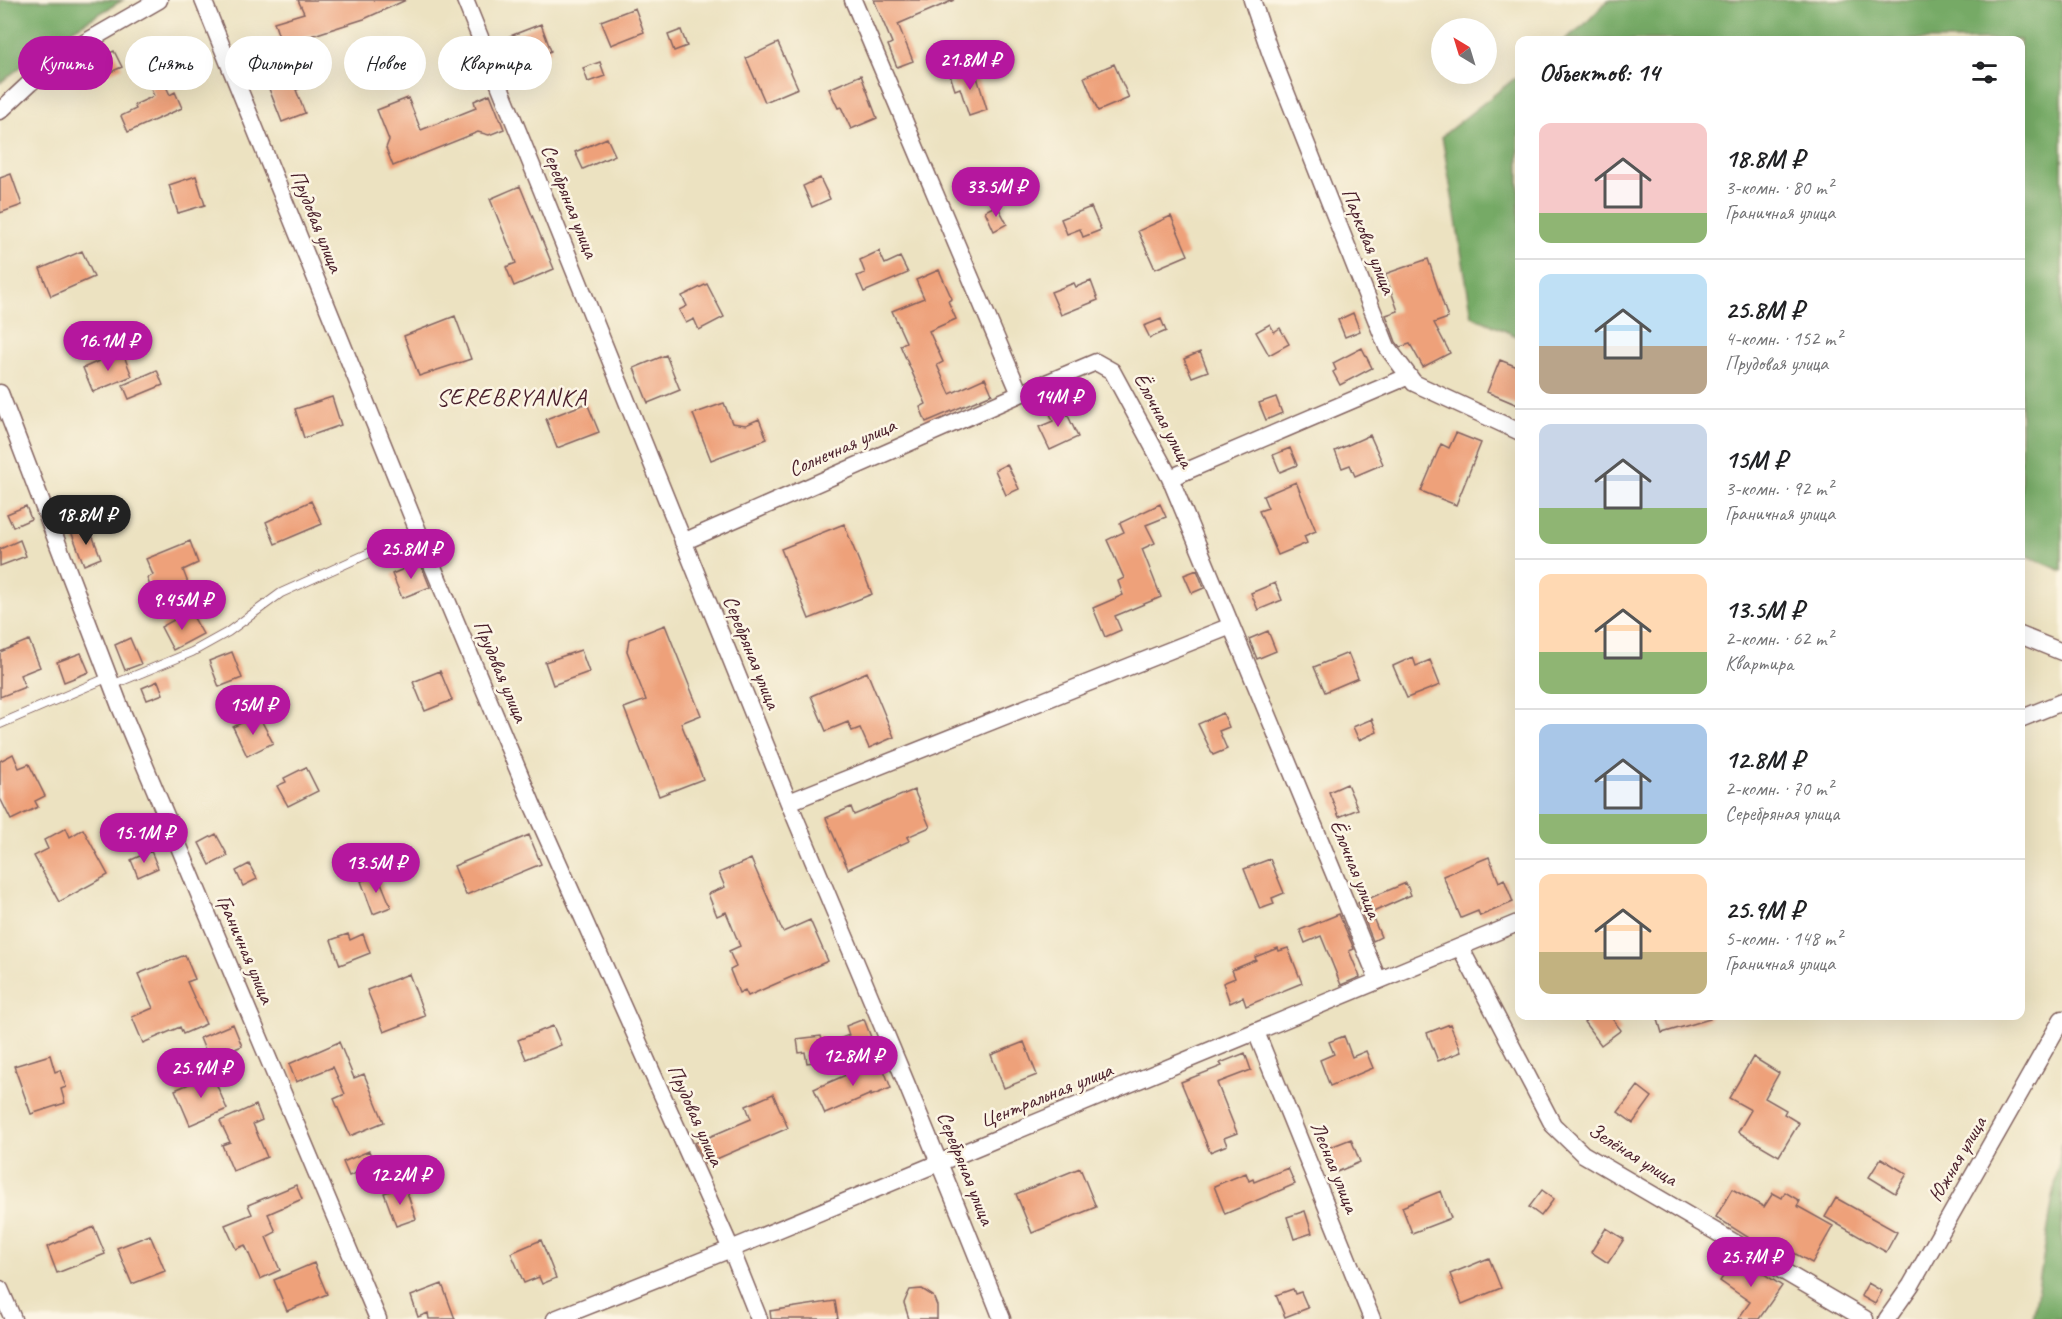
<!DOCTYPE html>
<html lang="ru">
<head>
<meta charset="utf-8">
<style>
  :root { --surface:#fff; --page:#f2f2f2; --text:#202124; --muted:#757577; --line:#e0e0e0; --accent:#b5179e }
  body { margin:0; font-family:Caveat,sans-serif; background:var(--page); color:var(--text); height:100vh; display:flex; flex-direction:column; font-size:22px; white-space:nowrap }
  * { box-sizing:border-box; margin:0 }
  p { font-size:20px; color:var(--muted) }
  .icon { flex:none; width:33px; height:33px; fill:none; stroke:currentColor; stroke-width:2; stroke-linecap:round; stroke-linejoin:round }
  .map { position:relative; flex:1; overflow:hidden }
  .drawer { position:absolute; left:1515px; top:36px; width:510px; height:984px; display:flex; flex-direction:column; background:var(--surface); border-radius:12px; box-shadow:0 6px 24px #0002 }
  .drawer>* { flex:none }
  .banner { position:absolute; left:18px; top:36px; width:570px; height:54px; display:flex; gap:12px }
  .needle { width:39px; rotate:322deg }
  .buttons { position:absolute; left:1431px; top:18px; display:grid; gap:12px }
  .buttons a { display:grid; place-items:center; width:66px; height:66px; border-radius:50%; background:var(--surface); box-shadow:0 6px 24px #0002; font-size:30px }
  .price { position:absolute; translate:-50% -51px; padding:0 14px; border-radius:21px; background:var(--accent); color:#fff; font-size:20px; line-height:39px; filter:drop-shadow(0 2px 3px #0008) }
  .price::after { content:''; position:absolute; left:50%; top:36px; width:18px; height:14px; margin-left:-9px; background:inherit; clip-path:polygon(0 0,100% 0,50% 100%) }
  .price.current { background:#222; color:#fff }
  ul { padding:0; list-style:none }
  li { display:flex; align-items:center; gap:18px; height:150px; padding:0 24px }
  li+li { border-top:2px solid var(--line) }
  li span { display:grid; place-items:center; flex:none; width:168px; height:120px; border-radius:12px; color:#555 }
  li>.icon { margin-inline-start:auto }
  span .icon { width:72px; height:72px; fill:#fffc; stroke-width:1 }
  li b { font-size:26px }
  h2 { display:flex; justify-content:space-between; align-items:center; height:72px; padding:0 24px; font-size:26px }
  .pill { padding:0 21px; border-radius:27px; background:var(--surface); box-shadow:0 6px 24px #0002; font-size:21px; line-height:54px }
  .pill.current { background:var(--accent); color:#fff }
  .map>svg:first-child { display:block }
  .forest { fill:#76aa66; stroke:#606448; stroke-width:1.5 }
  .building { fill:#eea17a }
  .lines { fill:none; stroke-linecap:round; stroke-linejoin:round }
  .service-casing { stroke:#836360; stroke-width:10 }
  .minor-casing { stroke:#836360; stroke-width:19 }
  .service { stroke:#fff; stroke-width:8 }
  .minor { stroke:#fff; stroke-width:16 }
  .labels { text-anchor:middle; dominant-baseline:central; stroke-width:5; stroke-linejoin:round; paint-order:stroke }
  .street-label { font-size:21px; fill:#4a1f2b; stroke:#fcf5e5 }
  .quarter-label { font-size:24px; letter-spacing:1.5px; fill:#4a1f2b; stroke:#fcf5e5 }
</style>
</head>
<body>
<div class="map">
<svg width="2062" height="1319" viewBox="0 0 2062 1319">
  <rect width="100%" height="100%" fill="#fcf5e5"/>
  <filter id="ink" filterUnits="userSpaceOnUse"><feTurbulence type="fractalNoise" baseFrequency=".0167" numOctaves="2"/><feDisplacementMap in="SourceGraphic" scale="12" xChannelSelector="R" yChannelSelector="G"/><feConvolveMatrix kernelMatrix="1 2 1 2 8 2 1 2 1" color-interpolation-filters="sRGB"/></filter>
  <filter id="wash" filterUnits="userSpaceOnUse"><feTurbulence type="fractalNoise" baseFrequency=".008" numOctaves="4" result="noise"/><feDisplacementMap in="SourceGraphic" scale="24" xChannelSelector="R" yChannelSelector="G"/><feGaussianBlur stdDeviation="1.35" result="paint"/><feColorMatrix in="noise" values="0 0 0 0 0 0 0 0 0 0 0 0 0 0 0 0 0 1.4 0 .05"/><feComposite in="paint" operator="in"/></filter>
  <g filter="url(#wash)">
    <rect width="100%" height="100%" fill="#ece2c1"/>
    <path class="forest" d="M0,0h123l-65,38 -58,45z
      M1608,0h454v571l-41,-18 -1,-513h-456l20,-15z
      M1519,75v262l-47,-21 -30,-180z
      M2062,1143v176h-29z"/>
    <g id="blocks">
      <path class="building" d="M298,0h108l-42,19 -66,21 16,43 -18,7 9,23 -23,9 -27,-69 26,-10 -7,-21 30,-9z
        M874,0h80l-56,24 15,37 -16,6 -9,-22 4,-2z
        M635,8l9,24 -33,13 -10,-24z
        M541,24l10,27 -35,14 -11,-27z
        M681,30l6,16 -13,5 -6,-16z
        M778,43l20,45 -33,14 -19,-44z
        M114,51l8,16 -14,6 -7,-16z
        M600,62l5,14 -17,6 -5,-14z
        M1114,64l15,34 -31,13 -14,-34z
        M974,67l13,43 -18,6 -9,-28 -5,2 -5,-15z
        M861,75l16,43 -26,11 -10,-22 -3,1 -9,-19z
        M164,82l6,13 5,-3 7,16 -54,24 -7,-16 15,-7 -2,-4 20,-9 -4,-9z
        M490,94l14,35 -15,6 -11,-3 -85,34 -7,-18 3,-8 -12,-30 31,-12 13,32 55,-22 -2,-7z
        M607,138l8,17 -32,14 -8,-17z
        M11,174l11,31 -22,8v-35z
        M196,176l9,29 -27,8 -9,-28z
        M820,178l10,21 -18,8 -9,-21z
        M520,186l34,83 -40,17 -8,-19 10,-4 -26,-64z
        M997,205l10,19 -13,7 -9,-20z
        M1091,207l10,23 -18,7 -3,-8 -13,5 -6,-15z
        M1171,216l17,39 -33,14 -17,-38z
        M82,251l12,26 -43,19 -11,-27z
        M879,251l6,13 15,-7 8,16 -44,19 -7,-16 8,-3 -5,-13z
        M1428,259l20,59 -14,5 16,30 -27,14 -13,-23 -10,3 -4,-5 -10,-27 12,-4 -13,-37z
        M939,270l13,29 -4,2 8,18 -27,12 14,31 -6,3 13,29 35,-16 7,16 -66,28 -6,-15 6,-3 -26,-59 6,-3 -14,-31 32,-13 -8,-18z
        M1091,281l7,19 -37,15 -10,-23 23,-9 2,4z
        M707,284l17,33 -25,13 -5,-11 -8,4 -7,-13 8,-4 -5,-10z
        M1353,313l7,18 -15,6 -7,-17z
        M455,316l16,43 -52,17 -15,-40z
        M1161,319l5,12 -16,7 -6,-12z
        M1270,324l4,8 6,-4 9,16 -20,11 -13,-23z
        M1362,348l10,20 -32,17 -7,-13 3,-2 -3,-7z
        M122,351l10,25 -39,16 -10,-24z
        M1200,352l8,19 -16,6 -8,-18z
        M666,355l14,35 -32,13 -14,-35z
        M1500,360l20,8v38l-33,-14z
        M157,370l6,15 -34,14 -6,-14z
        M332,397l9,28 -37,13 -9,-29z
        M1276,397l6,16 -16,7 -7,-17z
        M587,403l12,29 -42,16 -11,-29z
        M724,403l8,20 14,2 13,-6 8,20 -56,21 -18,-46z
        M1062,403l16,34 -28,13 -11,-23 14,-6 -5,-12z
        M1456,433l25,10 -25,62 -35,-14 20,-47 8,4z
        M1370,435l13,29 -28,12 -5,-11 -8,3 -7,-17z
        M1290,448l7,17 -17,7 -7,-17z
        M1007,464l12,25 -13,6 -11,-25z
        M1296,482l20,49 -12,5 3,7 -29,12 -19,-44 9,-3 -5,-12z
        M311,501l11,23 -47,20 -9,-22z
        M1160,504l6,13 -20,8 9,18 -13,6 19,48 -46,19 6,14 -16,7 -12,-29 30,-13 -5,-14 6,-3 -17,-38 17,-8 -4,-9z
        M26,506l5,13 -18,8 -6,-13z
        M844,524l28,70 -63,25 -28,-70z
        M89,527l12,31 -17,7 -12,-31z
        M20,540l6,16 -26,10v-17z
        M190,541l8,22 -15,7 5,13 -34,13 -7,-18 6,-3 -7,-16z
        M420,562l10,25 -28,11 -10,-24z
        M1197,570l7,18 -12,5 -8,-18z
        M1275,583l7,17 -24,10 -7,-17z
        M190,611l13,23 -30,16 -12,-23z
        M665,625l36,90 -20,8 22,56 -44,17 -35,-88 22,-8 -19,-49 2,-12z
        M1268,631l8,20 -19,8 -8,-20z
        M130,638l11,26 -16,6 -10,-25z
        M29,640l11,27 -20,8 5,12 -25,10v-45z
        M581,650l8,22 -36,13 -8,-23z
        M232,652l10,26 -23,9 -10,-26z
        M81,653l8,19 -25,10 -7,-20z
        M1348,653l10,25 -33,14 -11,-25z
        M1413,657l3,9 14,-6 10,25 -33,13 -14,-32z
        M440,671l12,29 -27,11 -12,-29z
        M867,672l27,65 -25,11 -9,-20 -8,3 -4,-9 -22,9 -15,-35z
        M158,681l5,13 -16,6 -5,-12z
        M1223,713l6,14 -10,4 8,18 -14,6 -15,-31z
        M260,718l13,25 -26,13 -14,-29 12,-6 2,4z
        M1372,719l5,13 -18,8 -6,-13z
        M13,754l6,14 10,-4 16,32 -10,5 3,6 -27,13 -11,-22v-37z
        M306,767l12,24 -30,15 -11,-20 9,-4 -2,-4z
        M1347,784l11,25 -19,8 -10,-25z
        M914,790l16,37 -23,10 2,4 -61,28 -22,-51 25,-11 3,8z
        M66,828l4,9 13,-8 25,46 -49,27 -25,-46 14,-7 -4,-9z
        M216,834l12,22 -18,9 -11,-22z
        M529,835l12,29 -75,31 -12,-29z
        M151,851l7,17 -20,9 -7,-17z
        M1489,857l10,25 5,-3 9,23 -33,14 -2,-5 -17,7 -18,-42z
        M751,859l32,73 27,-12 18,41 -80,35 -3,-6 -6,3 -9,-23 6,-3 -7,-16 11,-5 -14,-34 -9,4 -9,-22 17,-7 -6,-14z
        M1270,859l14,34 -12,5 2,6 -14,5 -16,-40z
        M249,864l8,15 -14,7 -7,-15z
        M378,875l13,32 -18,7 -12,-33z
        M1406,883l5,12 -40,18 10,24 -8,4 -15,-38z
        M1339,914l15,35 -5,2 11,26 -19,8 -20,-49 -16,7 -5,-13z
        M348,934l2,6 13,-6 7,19 -30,12 -9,-25z
        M1278,948l1,3 9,-3 14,35 -56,23 -3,-9 -13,6 -7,-20 12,-5 -3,-8 24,-10 -1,-3z
        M185,955l10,24 -8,3 19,42 -23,10 -3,-7 -37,16 -11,-26 21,-9 -15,-34z
        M409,974l16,42 -41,16 -17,-42z
        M1592,1016h18l11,14 -20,15 -17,-23z
        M1657,1016h53v3l-48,14z
        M864,1019l13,34 -70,10 -2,-11 -6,1 -2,-14 24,-3 3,9 25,-10 -3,-9z
        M233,1024l9,22 -33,14 -9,-22z
        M1450,1024l11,28 -23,9 -11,-28z
        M553,1026l8,19 -35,14 -8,-19z
        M1344,1036l8,21 14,-6 7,17 -43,18 -10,-26 14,-6 -5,-12z
        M339,1042l15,36 10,-4 20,48 -34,14 -16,-37 11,-5 -12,-27 -37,15 -7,-18z
        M1024,1042l13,33 -33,13 -13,-33z
        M1245,1053l6,17 -34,13 20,50 -13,5 3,7 -17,7 -29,-70 41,-16 -2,-3z
        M50,1055l5,17 5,-2 6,17 -5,2 4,14 -34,11 -17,-48z
        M1753,1057l26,16 -14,25 21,12 -2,4 15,9 -20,33 -41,-24 13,-22 -22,-12z
        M880,1060l11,28 -20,8v-2l-46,20 -11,-25z
        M212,1074l15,35 -37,16 -15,-35z
        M1638,1086l14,11 -19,26 -15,-11z
        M773,1094l15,34 -83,36 -10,-21 56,-24 -5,-13z
        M256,1105l6,15 -9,4 14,33 -34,14 -11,-26 8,-3 -10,-21z
        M1351,1139l9,23 -23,10 -9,-24z
        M369,1151l6,14 -26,11 -6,-14z
        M1881,1158l26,16 -12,19 -26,-16z
        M1080,1168l16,39 -64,26 -16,-39z
        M1288,1168l7,16 -70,30 -11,-28 32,-13 3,8 4,-2 1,3z
        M296,1185l6,14 -34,15 8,18 -10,5 14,33 -20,9 -15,-34 -9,4 -11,-24 27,-11 -4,-9z
        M405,1186l11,33 -20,7 -12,-33z
        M1732,1189l32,18 9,-14 9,5 3,-6 15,9 -3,5 36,20 -21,37 -18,-10 -3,5 -18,-10 -2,4 -55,-35z
        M1542,1190l12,9 -13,17 -12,-9z
        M1441,1191l10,27 -39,15 -10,-26z
        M1836,1198l61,34 -11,20 -61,-35z
        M1305,1211l7,22 -18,6 -7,-22z
        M94,1227l11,27 -48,19 -10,-26z
        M1606,1228l18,11 -16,24 -17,-11z
        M150,1235l15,36 -33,13 -15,-36z
        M541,1240l15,38 -14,6 -3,-7 -15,6 -13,-30z
        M1737,1256l45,30 -23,33h-21l12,-17 -30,-21z
        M1489,1258l12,30 -39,16 -12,-30z
        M314,1263l13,31 -40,17 -13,-31z
        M1868,1283l14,8 -7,13 -14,-8z
        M442,1284l13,35h-26l-1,-6 -10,4 -7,-21z
        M922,1289l11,7 4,10v13h-28l-5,-16 3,-7 3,-6z
        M1293,1289l2,5 6,-2 7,16 -23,9 -9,-22z
        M835,1301l3,18h-67l-1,-8z"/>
    </g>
  </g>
  <g filter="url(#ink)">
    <use href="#blocks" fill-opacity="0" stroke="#836360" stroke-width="1.5"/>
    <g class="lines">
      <g class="service-casing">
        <path id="service" d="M112,685l80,-33 36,-20 53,-39 137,-62
          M0,724l109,-47"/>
      </g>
      <g class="minor-casing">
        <path id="minor" d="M203,0l215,531 115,275 198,443 28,70
          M465,0c107,268 214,536 324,803 72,172 145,343 213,516
          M853,0l167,394 76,-32 16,9 58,107 208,502
          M1252,0l18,52 117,295 27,36 106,49
          M0,111l30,-28 49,-37 80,-46
          M0,393l121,316 257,610
          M1170,478l239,-102
          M683,542l337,-148
          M2020,635l42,17
          M2020,719l42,-17
          M789,802l442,-176
          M1460,947l93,178 30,29 282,165
          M1256,1032l116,287
          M0,1289l13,30
          M555,1319l176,-70 789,-327
          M1887,1319l24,-34 151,-266"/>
      </g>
      <use href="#service" class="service"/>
      <use href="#minor" class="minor"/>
    </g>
  </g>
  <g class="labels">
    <g class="street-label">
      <text transform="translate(570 201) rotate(68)">Серебряная улица</text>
      <text transform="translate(317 221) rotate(68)">Прудовая улица</text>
      <text transform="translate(1369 241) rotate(68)">Парковая улица</text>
      <text transform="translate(1164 420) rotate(62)">Ёлочная улица</text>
      <text transform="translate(842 447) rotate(-24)">Солнечная улица</text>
      <text transform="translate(752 652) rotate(68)">Серебряная улица</text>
      <text transform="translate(501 671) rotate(67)">Прудовая улица</text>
      <text transform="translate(1356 869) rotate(68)">Ёлочная улица</text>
      <text transform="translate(246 949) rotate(67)">Граничная улица</text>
      <text transform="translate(1046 1095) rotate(-22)">Центральная улица</text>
      <text transform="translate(696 1115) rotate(66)">Прудовая улица</text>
      <text transform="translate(1633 1154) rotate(32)">Зелёная улица</text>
      <text transform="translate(1957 1159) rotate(-60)">Южная улица</text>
      <text transform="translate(1335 1167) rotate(68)">Лесная улица</text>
      <text transform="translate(966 1168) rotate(68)">Серебряная улица</text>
    </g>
    <g class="quarter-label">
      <text x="512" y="397">SEREBRYANKA</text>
    </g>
  </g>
</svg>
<div class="buttons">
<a><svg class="needle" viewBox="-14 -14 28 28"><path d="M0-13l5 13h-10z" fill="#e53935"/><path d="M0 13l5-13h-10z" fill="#757577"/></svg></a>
</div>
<b class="price" style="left:970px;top:91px">21.8M ₽</b>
<b class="price" style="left:996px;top:218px">33.5M ₽</b>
<b class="price" style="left:108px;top:372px">16.1M ₽</b>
<b class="price" style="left:1058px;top:428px">14M ₽</b>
<b class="price current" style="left:86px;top:546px">18.8M ₽</b>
<b class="price" style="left:411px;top:580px">25.8M ₽</b>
<b class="price" style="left:182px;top:631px">9.45M ₽</b>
<b class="price" style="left:253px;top:736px">15M ₽</b>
<b class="price" style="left:144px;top:864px">15.1M ₽</b>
<b class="price" style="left:376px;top:894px">13.5M ₽</b>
<b class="price" style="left:853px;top:1087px">12.8M ₽</b>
<b class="price" style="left:201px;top:1099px">25.9M ₽</b>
<b class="price" style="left:400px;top:1206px">12.2M ₽</b>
<b class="price" style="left:1751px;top:1288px">25.7M ₽</b>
<div class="banner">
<a class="pill current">Купить</a>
<a class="pill">Снять</a>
<a class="pill">Фильтры</a>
<a class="pill">Новое</a>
<a class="pill">Квартира</a>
</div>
<section class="drawer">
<h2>Объектов: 14<svg class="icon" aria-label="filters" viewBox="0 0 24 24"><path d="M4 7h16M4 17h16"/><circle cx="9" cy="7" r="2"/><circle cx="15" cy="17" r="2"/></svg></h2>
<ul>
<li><span style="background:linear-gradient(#f6c9c9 75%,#8fb573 0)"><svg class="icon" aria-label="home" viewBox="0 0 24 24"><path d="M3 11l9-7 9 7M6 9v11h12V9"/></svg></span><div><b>18.8M ₽</b><p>3-комн. · 80 m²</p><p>Граничная улица</p></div></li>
<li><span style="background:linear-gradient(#bfe0f5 60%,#b9a48a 0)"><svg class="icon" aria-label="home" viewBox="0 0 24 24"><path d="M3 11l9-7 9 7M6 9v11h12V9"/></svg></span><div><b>25.8M ₽</b><p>4-комн. · 152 m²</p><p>Прудовая улица</p></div></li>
<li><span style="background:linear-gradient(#c9d6e8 70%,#8fb573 0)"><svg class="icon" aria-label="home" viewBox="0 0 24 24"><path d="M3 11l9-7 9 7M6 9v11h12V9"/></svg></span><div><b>15M ₽</b><p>3-комн. · 92 m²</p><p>Граничная улица</p></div></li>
<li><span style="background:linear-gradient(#ffd9b3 65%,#8fb573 0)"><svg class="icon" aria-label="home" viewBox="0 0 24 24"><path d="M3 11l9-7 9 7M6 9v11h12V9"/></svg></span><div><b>13.5M ₽</b><p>2-комн. · 62 m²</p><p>Квартира</p></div></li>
<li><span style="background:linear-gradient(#a9c7e8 75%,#8fb573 0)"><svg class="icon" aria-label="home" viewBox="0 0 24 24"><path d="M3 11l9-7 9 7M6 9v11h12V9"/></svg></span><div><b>12.8M ₽</b><p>2-комн. · 70 m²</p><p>Серебряная улица</p></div></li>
<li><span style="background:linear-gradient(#ffd9b3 65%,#c2b280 0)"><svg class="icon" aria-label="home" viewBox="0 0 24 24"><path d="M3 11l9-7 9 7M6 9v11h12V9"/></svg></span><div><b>25.9M ₽</b><p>5-комн. · 148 m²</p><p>Граничная улица</p></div></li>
</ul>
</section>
</div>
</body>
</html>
